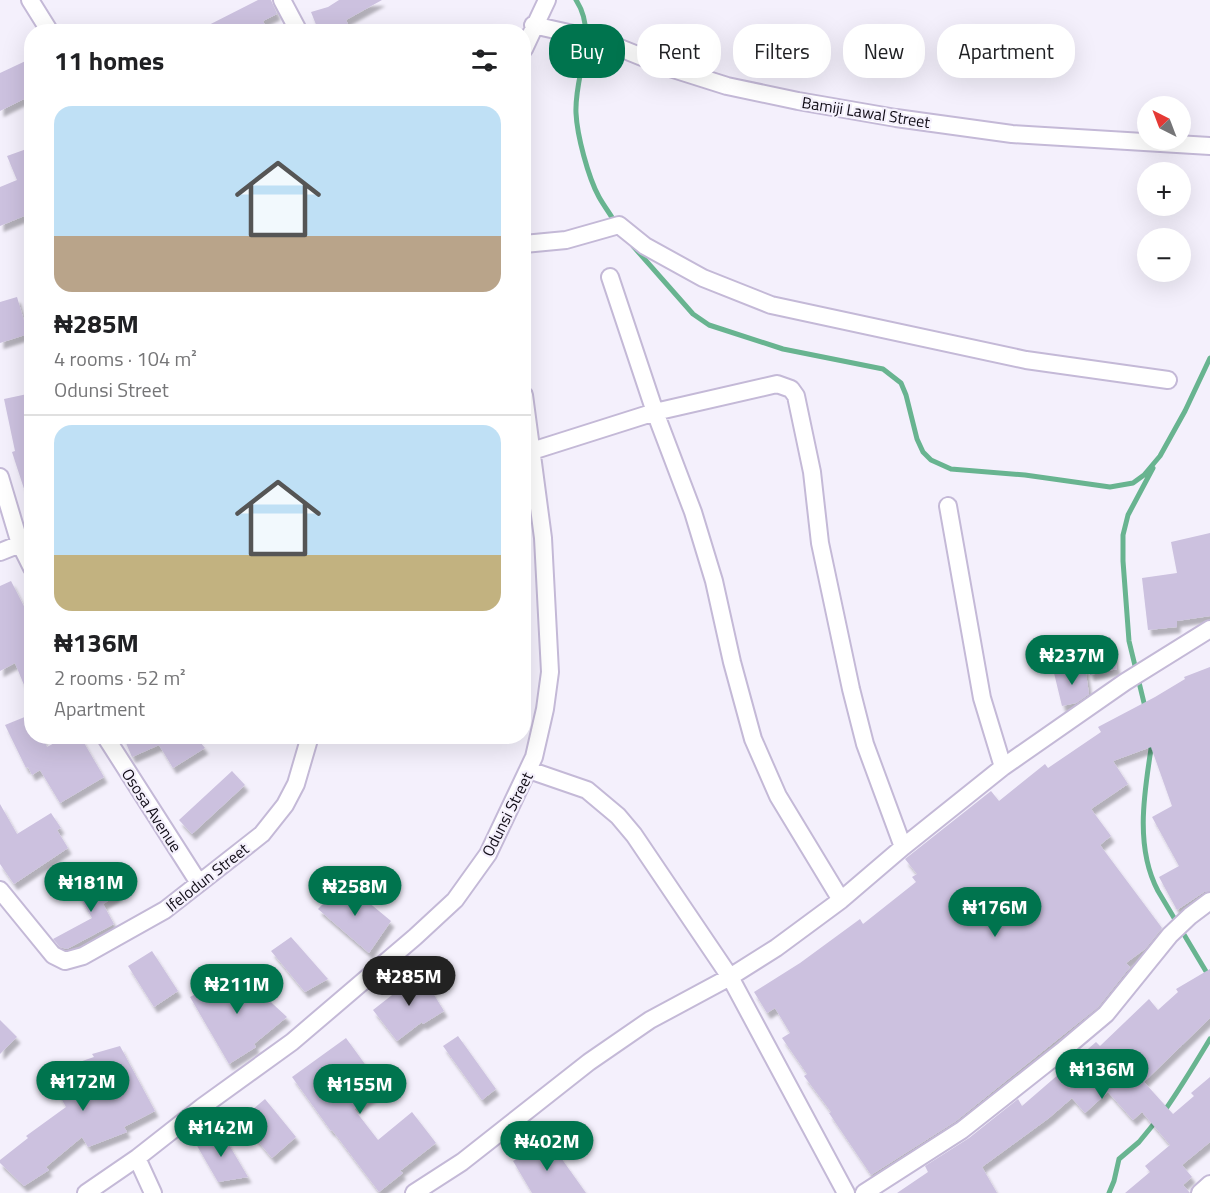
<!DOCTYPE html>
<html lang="en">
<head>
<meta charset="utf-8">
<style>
  :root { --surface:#fff; --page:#f2f2f2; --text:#202124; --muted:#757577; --line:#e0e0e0; --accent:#00744e }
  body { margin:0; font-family:"Titillium Web",sans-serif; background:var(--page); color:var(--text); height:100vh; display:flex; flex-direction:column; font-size:22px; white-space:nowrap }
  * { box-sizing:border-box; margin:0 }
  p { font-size:20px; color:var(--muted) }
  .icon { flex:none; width:33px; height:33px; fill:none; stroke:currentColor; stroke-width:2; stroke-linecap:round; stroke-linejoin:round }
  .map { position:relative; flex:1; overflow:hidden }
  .side { position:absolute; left:24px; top:24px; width:507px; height:720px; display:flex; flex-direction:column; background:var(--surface); border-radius:24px; box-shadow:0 6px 24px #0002 }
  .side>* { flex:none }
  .top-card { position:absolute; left:549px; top:24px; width:570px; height:54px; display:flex; gap:12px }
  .needle { width:39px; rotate:318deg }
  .buttons { position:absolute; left:1137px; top:96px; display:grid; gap:12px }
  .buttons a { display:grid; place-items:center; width:54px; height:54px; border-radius:50%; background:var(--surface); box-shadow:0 6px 24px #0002; font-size:30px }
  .price { position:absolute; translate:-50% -51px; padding:0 14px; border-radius:21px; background:var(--accent); color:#fff; font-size:20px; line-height:39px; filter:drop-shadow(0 2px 3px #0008) }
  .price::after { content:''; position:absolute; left:50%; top:36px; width:18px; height:14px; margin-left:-9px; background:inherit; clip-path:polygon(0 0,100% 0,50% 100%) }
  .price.on { background:#222; color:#fff }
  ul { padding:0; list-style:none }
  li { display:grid; align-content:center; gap:12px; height:318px; padding:0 30px }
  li+li { border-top:2px solid var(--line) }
  li span { display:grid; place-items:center; height:186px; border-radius:18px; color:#555 }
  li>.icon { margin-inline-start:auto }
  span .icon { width:108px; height:108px; fill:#fffc; stroke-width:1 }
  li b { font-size:26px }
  h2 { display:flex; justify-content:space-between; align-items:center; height:72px; padding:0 30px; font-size:26px }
  .chip { padding:0 21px; border-radius:24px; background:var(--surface); box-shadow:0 6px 24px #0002; font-size:21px; line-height:54px }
  .chip.on { background:var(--accent); color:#fff }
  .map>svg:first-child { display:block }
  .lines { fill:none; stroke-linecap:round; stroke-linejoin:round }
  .stream { stroke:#68b490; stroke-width:5 }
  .building { fill:#ccc1df; filter:url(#shadow) }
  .street-casing { stroke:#c4b9d7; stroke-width:20 }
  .street { stroke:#fff; stroke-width:16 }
  .labels { text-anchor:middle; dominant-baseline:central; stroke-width:4.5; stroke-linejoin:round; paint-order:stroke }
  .street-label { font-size:16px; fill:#100c16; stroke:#f4f0fc }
</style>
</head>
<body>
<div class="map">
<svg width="1210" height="1193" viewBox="0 0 1210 1193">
  <defs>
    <filter id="shadow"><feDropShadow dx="3.5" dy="6" stdDeviation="1.5" flood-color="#0004"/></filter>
  </defs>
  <rect width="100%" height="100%" fill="#f4f0fc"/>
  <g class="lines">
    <path class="stream" d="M576,0c23,35 -2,75 0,113 1,22 12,64 23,84 5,9 12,18 17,27
      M633,246l60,68 16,11 74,24 100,20 18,14 5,12 11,44 6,13 8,8 20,9 74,6 85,12 23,-4 11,-8 16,-19 25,-45 25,-53
      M1145,707l-16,-66 -6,-80v-26l5,-20 25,-47
      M1150,743l1,6c-7,45 -16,99 7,142l52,87
      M1163,1113c17,-24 32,-49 47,-74
      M1109,1193l5,-12 5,-22 20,-17 18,-22"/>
  </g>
  <path class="building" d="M258,0h13l6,14 -14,7 5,11h-73z
    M339,0h43l-36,20 6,12h-33l-8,-20 17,-5z
    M32,58v37l-32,16v-38z
    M32,147v69l-3,-2 -29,12v-39l17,-7 -10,-24z
    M17,297l11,37 -28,9v-41z
    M32,393v111h-3l-17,-52 3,-1 -11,-52z
    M1210,533v83l-33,5v6l-29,3 -6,-52 35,-5 -6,-31z
    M11,581l21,41 -1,80 -16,-39 -15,8v-85z
    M1110,637l7,32 -27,6 -7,-32z
    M1085,667l4,27 -13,9 -14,3 -8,-33z
    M1210,667v224l-6,1 -27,18 -18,-33 20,-11 -27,-49 20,-11 -21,-59 -38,14 15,23 -37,25 20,27 -11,9 62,83 -17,21 -19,14 4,4 -32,40 -142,114 -85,54 -42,-62 2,-1 -27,-36 3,-2 -25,-36 8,-5 -15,-25 -8,5 -13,-21 46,-29 60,-44 3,5 53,-42 -4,-5 5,-3 -12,-15 86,-68 8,10 46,-37 3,4 53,-36 -3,-5 57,-30 30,-18 -1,-2z
    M32,714v22h10l5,11 20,-11h13l24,41 -44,26 -20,-33 -8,5 -4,-8 -2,1 -21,-43z
    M123,736h72l10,12 -32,20 -14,-23 -27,12z
    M232,771l13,14 -53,49 -13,-14z
    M0,804l17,30 34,-21 10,15 -4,2 11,18 -54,36 -14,-20z
    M106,875l12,20 -15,9 11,20 -47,25 -7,-2 -7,-8 39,-21 -15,-26z
    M344,882l47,39 -22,32 -51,-44z
    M291,937l37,42 -23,13 -34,-41z
    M152,951l26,40 -24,16 -26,-41z
    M1210,969v49l-66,64 29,32 21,-18 -3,-3 19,-16v65l-28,23 10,12 -9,8 7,8h-65l25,-21 -5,-6 25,-21 -28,-33 -9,8 -25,-28 -23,21 -13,-15 -23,20 -67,49 15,26h-100l31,-21 -3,-6 44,-28 49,-39 4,7 74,-64 4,4 49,-47 9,11 20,-18 -2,-3z
    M236,970l51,47 -33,27 2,3 -27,17 -39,-67 22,-12 1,2z
    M420,972l24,39 -21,13 -1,-2 -25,19 -24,-31 28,-22 -2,-3z
    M0,1020l17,17 -17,17z
    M458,1036l38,53 -14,11 -39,-54z
    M346,1038l37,51 -29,20 24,31 34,-28 24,31 -36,28 3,2 -24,19 -47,-62 -1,1 -39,-54z
    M120,1046l35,65 -31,16 3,5 -39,15 -6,-10 -36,30 3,3 -25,16 -24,-23v-3l28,-22 -2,-2 40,-29 -19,-34 47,-16 -2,-3z
    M265,1099l31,38 -24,21 -32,-38z
    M219,1130l6,8 23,39 -30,5 -22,-38z
    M549,1141l37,52h-54l-19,-32 13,-7 2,3z"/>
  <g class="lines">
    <g class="street-casing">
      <path id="street" d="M30,0l20,32
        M282,0l17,32
        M533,25l67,15 67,27 60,19 71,15 98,17 116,16 198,12
        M524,49l23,-49
        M524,244l42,-4 53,-15 26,21 58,32 68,27 255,55 142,20
        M610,277l45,135 38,100 21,69 18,81 21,77 25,57 63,104
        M532,451l123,-39 122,-28 14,5 5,7 16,76 8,71 31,146 14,55 38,103
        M0,477l20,67 12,24
        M948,506l34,192 21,69
        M0,552l20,-8
        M105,736l94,147
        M529,770l58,20 31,26 16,19 96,142 116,216
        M0,890l53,65 12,6 18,-5 82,-46 97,-76 23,-29 11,-21 14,-48
        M137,1158l16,35
        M86,1193l51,-35 65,-51 90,-65 123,-105 40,-37 33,-46 46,-97 11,-48 5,-37 -7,-134 -19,-143
        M414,1193l48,-31 127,-100 61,-42 80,-43 46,-29 65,-48 62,-53 100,-80 122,-85 85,-53
        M864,1193l98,-63 100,-79 44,-37 64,-79 20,-19 20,-15
        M1200,1193l10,-9"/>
    </g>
    <use href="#street" class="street"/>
  </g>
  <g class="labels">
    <g class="street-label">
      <text transform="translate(866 112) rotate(9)">Bamiji Lawal Street</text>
      <text transform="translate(152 810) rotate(57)">Ososa Avenue</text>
      <text transform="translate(507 814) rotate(-63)">Odunsi Street</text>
      <text transform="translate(207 877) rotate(-38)">Ifelodun Street</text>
    </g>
  </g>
</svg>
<div class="buttons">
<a><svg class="needle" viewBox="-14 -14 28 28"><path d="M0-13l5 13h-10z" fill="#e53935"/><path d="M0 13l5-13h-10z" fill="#757577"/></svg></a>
<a>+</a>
<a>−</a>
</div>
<b class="price" style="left:1072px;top:686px">₦237M</b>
<b class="price" style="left:91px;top:913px">₦181M</b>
<b class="price" style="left:355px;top:917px">₦258M</b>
<b class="price" style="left:995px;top:938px">₦176M</b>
<b class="price on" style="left:409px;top:1007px">₦285M</b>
<b class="price" style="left:237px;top:1015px">₦211M</b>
<b class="price" style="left:1102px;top:1100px">₦136M</b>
<b class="price" style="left:83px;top:1112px">₦172M</b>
<b class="price" style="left:360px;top:1115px">₦155M</b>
<b class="price" style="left:221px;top:1158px">₦142M</b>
<b class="price" style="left:547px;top:1172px">₦402M</b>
<div class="top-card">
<a class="chip on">Buy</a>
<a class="chip">Rent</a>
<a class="chip">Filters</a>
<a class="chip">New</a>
<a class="chip">Apartment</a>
</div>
<section class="side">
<h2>11 homes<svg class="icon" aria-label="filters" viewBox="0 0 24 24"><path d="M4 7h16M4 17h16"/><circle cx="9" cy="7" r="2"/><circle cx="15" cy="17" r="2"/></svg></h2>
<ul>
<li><span style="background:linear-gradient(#bfe0f5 70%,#b9a48a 0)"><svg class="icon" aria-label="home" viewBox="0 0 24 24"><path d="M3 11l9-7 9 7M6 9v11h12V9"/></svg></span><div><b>₦285M</b><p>4 rooms · 104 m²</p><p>Odunsi Street</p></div></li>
<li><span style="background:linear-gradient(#bfe0f5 70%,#c2b280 0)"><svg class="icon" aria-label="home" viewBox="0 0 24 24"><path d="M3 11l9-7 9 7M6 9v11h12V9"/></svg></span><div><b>₦136M</b><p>2 rooms · 52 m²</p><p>Apartment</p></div></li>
</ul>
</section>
</div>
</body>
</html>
